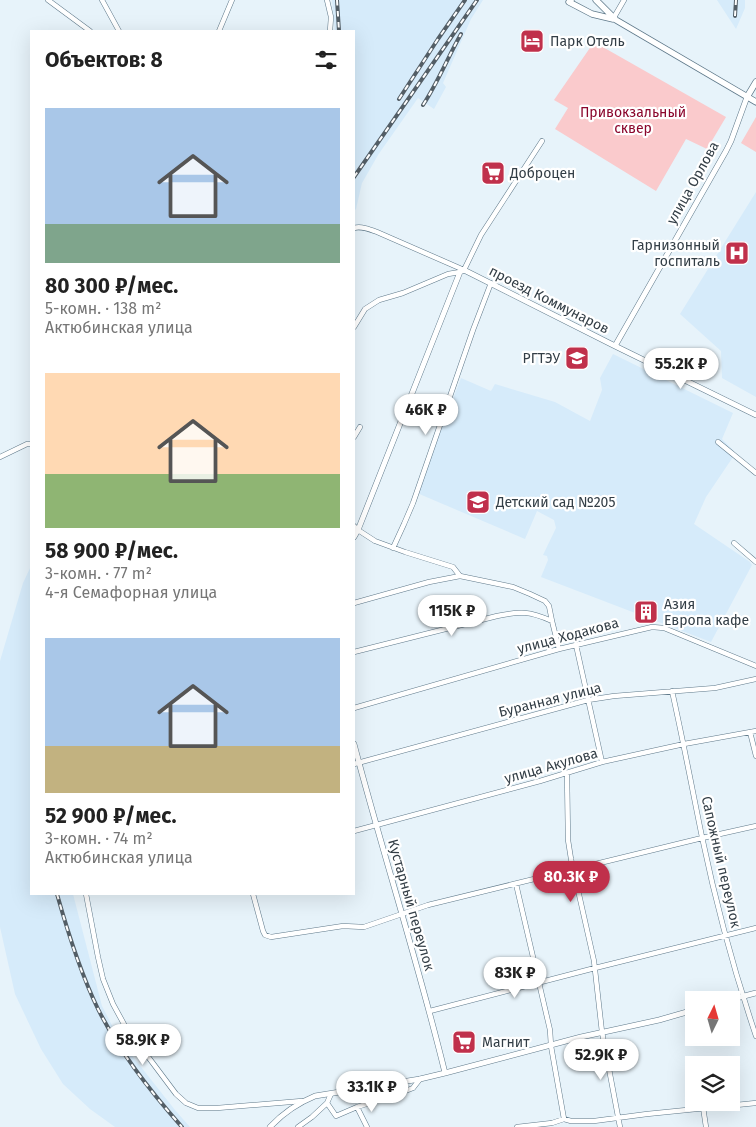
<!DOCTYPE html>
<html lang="ru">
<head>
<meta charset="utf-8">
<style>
  :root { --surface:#fff; --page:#f2f2f2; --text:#222; --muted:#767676; --accent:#c0304b }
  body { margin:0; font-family:"Fira Sans",sans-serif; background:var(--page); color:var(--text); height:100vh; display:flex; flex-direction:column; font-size:19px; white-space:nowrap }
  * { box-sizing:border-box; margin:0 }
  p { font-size:16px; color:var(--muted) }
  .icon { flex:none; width:28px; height:28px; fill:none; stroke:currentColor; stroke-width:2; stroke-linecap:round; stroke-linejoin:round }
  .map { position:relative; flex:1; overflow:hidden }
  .details { position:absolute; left:30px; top:30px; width:325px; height:865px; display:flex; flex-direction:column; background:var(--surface); border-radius:0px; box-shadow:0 5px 20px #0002 }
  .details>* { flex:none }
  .needle { width:32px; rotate:5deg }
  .buttons { position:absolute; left:685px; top:991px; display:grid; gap:10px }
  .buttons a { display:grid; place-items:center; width:55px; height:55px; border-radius:0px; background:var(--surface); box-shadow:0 5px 20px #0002; font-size:25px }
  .price { position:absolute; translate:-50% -42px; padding:0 11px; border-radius:18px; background:#fff; color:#222; font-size:16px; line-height:32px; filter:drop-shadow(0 1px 2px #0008) }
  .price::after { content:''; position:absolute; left:50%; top:30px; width:15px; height:11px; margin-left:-8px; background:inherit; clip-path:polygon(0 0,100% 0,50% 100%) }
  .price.selected { background:var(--accent); color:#fff }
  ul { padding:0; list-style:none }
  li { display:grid; align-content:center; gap:10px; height:265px; padding:0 15px }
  li span { display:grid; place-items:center; height:155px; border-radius:0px; color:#555 }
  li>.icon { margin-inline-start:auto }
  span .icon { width:90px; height:90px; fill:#fffc; stroke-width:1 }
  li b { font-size:21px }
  h2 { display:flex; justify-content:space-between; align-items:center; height:60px; padding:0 15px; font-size:21px }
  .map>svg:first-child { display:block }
  .built { fill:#d6ebfa }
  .green { fill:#facacc }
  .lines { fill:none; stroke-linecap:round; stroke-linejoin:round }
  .minor-casing { stroke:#5f798a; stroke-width:5.5 }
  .tertiary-casing { stroke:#5f798a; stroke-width:6 }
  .secondary-casing { stroke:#5f798a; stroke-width:7 }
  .minor { stroke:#fff; stroke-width:4.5 }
  .tertiary { stroke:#fff; stroke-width:5 }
  .secondary { stroke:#fff; stroke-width:5.5 }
  .rail-casing { stroke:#535e66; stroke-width:4 }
  .rail { stroke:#fff; stroke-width:2; stroke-dasharray:5.5; stroke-linecap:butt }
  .labels { text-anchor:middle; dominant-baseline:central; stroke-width:4.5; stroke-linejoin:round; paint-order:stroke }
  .poi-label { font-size:14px; fill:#333e46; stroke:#fff; text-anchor:start }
  .park-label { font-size:14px; fill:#8a052b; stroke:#fff }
  .street-label { font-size:14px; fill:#333e46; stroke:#fff }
</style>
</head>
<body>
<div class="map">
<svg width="756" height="1127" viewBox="0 0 756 1127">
  <rect width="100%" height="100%" fill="#e7f3fa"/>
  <path class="built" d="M332,0h151l-12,19 -28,64 3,4 -12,22 -16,-11 -40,57 -16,28 -6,26 -2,2v-180h-19z
    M717,0h28v8l-9,21z
    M756,192v205l-34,-19 -1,-27 -41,-37z
    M613,354l120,59 -11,26 12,12 -1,6 -27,40 -12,27 56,38 2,3 -41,77 -170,-65 7,-17 -1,-4 -4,-1 13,-27 -2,-8 -17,-9 -12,28 -108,-46 44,-115 30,13 4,-7 60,18 35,19 12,-31 -2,-12z
    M31,566v328h42l29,112 17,33 56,71 15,17h-75l-25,-18 -27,-25 -22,-35 -26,-55 -15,-67v-266l23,-78z"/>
  <path class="green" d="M594,42l132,75 -19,32 -21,-10 -30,52 -101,-62 13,-21 -14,-8z
    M756,117v35l-15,-9z"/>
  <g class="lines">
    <g class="minor-casing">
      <path id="minor" d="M48,0l42,31
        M102,0l17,31
        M327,0l4,17 -1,14
        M613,19l11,-19
        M219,31l13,-31
        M354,228c7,-2 15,1 23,4l87,38 17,-35 61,-94
        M354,327l11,-18 14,-9 24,-7 45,-19 12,-2
        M354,437l6,-10
        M718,442l38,31
        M0,457l27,-13h4
        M354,526l4,4 17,11 30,11 48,15 7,9
        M734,543l22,19
        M393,548l11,-24 9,-21 60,-173 18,-47
        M354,603l75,-21 31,-6 53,11 17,7 15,7 4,5 3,15 7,28
        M576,645l26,117
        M354,652l143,-36c24,-5 32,-5 55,5
        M672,691c11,49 20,97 30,146 14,67 32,134 54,199
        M354,708l205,-59 93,-22 12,1 92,38
        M750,732l6,24
        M354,764l234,-64 26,-4 101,-8 41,-9
        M567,773l1,67 3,19 23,102 8,71 18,95
        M354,831l186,-50 62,-19 82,-18 72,-13
        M516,884l34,146 1,16 13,73
        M86,894l12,63 5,22 10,25 12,22 51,68 10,9 12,5h19l85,-7
        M253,894l10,37 2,4 6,2 72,-11 21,1 64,-22 274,-67 54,-12
        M430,1011l165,-43 161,-40
        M327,1103l9,13 21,-9 38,-12 18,-7 7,-9
        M357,1107l10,20
        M703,1107l3,20
        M298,1127l14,-10 15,-14 4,-9
        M517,1127l35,-4 12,-4 7,2h23l53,-7 109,-11"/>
    </g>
    <g class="tertiary-casing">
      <path id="tertiary" d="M615,346l111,-195 5,-10 16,-44
        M354,537l4,-7 102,-258 4,-2 151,76 141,69
        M354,744c29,110 64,218 91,329
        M729,1000l27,-7
        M270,1127c13,-14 28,-24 45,-31l105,-17 25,-6 136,-36 78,-17 35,-10"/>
    </g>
    <g class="secondary-casing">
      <path id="secondary" d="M571,0l-2,2 23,12 21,5
        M596,0l20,20 140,82
        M747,97l9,-15"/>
    </g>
    <use href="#minor" class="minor"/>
    <use href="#tertiary" class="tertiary"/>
    <use href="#secondary" class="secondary"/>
    <g class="rail-casing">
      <path id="rail" d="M337,0l2,31
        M735,16l1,-16
        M399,99l39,-60 27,-39
        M423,105c15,-23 25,-48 38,-71
        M354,177l123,-177
        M57,894c11,39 23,78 41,115 22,44 52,82 84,118"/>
    </g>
    <use href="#rail" class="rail"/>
  </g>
  <defs>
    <g id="hotel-square" transform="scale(1.25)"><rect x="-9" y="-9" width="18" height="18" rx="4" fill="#c0304b" stroke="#fff"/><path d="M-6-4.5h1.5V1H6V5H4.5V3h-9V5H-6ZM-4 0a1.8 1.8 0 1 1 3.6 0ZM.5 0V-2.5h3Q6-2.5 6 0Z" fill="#fff"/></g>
    <g id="supermarket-square" transform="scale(1.25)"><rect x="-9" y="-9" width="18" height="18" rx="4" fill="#c0304b" stroke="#fff"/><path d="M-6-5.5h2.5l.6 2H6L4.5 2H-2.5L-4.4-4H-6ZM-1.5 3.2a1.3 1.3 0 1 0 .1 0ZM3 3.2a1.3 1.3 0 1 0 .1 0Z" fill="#fff"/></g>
    <g id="hospital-square" transform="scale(1.25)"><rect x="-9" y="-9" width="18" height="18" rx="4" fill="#c0304b" stroke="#fff"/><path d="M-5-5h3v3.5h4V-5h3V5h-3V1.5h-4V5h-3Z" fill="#fff"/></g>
    <g id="university-square" transform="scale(1.25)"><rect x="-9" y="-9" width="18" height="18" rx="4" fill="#c0304b" stroke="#fff"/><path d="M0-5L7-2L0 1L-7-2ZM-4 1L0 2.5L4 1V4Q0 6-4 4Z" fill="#fff"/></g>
    <g id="school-square" transform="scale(1.25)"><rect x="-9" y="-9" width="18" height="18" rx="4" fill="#c0304b" stroke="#fff"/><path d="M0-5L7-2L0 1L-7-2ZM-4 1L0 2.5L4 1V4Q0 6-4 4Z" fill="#fff"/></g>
    <g id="building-square" transform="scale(1.25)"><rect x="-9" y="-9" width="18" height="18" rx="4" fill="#c0304b" stroke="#fff"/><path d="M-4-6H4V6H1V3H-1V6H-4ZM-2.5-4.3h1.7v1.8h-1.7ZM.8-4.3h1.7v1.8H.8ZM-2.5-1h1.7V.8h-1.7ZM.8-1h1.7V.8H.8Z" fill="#fff"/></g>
  </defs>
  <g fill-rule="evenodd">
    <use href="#hotel-square" x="532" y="41"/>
    <use href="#supermarket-square" x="493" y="173"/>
    <use href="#hospital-square" x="737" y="253"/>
    <use href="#university-square" x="577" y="358"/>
    <use href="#school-square" x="478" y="502"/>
    <use href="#building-square" x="646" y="612"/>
    <use href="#supermarket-square" x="464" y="1042"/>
  </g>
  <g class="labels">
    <g class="poi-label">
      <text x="550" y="41">Парк Отель</text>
      <text x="510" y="173">Доброцен</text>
      <text x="720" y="245" text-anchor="end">Гарнизонный<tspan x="720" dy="16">госпиталь</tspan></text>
      <text x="560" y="358" text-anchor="end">РГТЭУ</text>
      <text x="496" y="502">Детский сад №205</text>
      <text x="664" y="604">Азия<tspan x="664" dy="16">Европа кафе</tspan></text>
      <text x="482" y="1042">Магнит</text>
    </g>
    <g class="park-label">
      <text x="633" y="112">Привокзальный<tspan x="633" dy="16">сквер</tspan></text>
    </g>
    <g class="street-label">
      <text transform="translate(693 183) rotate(-61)">улица Орлова</text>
      <text transform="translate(549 300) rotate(27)">проезд Коммунаров</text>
      <text transform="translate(568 636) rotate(-15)">улица Ходакова</text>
      <text transform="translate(550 700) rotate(-14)">Буранная улица</text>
      <text transform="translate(551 766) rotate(-16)">улица Акулова</text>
      <text transform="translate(721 862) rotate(77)">Сапожный переулок</text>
      <text transform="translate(411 905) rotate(74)">Кустарный переулок</text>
    </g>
  </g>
</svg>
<div class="buttons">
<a><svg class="needle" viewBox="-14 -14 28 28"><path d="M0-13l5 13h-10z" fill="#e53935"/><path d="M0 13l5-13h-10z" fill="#767676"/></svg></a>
<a><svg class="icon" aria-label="layers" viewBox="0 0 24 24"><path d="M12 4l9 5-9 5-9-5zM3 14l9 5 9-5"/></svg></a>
</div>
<b class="price" style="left:681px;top:390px">55.2K ₽</b>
<b class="price" style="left:426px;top:436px">46K ₽</b>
<b class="price" style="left:452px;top:637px">115K ₽</b>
<b class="price selected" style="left:571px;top:903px">80.3K ₽</b>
<b class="price" style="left:515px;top:999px">83K ₽</b>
<b class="price" style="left:143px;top:1066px">58.9K ₽</b>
<b class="price" style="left:601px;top:1081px">52.9K ₽</b>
<b class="price" style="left:372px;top:1113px">33.1K ₽</b>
<section class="details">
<h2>Объектов: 8<svg class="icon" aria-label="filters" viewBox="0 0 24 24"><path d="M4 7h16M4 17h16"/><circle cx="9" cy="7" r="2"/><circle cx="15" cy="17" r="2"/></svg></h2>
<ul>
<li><span style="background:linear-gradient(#a9c7e8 75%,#7fa58c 0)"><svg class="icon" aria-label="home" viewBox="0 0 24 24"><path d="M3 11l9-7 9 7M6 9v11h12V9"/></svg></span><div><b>80 300 ₽/мес.</b><p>5-комн. · 138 m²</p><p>Актюбинская улица</p></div></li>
<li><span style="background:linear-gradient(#ffd9b3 65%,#8fb573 0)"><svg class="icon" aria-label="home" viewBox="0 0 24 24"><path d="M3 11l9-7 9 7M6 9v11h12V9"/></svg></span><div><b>58 900 ₽/мес.</b><p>3-комн. · 77 m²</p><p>4-я Семафорная улица</p></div></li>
<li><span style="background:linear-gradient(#a9c7e8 70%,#c2b280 0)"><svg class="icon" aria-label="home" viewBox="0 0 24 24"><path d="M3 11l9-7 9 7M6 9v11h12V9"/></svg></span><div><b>52 900 ₽/мес.</b><p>3-комн. · 74 m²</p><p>Актюбинская улица</p></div></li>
</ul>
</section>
</div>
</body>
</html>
